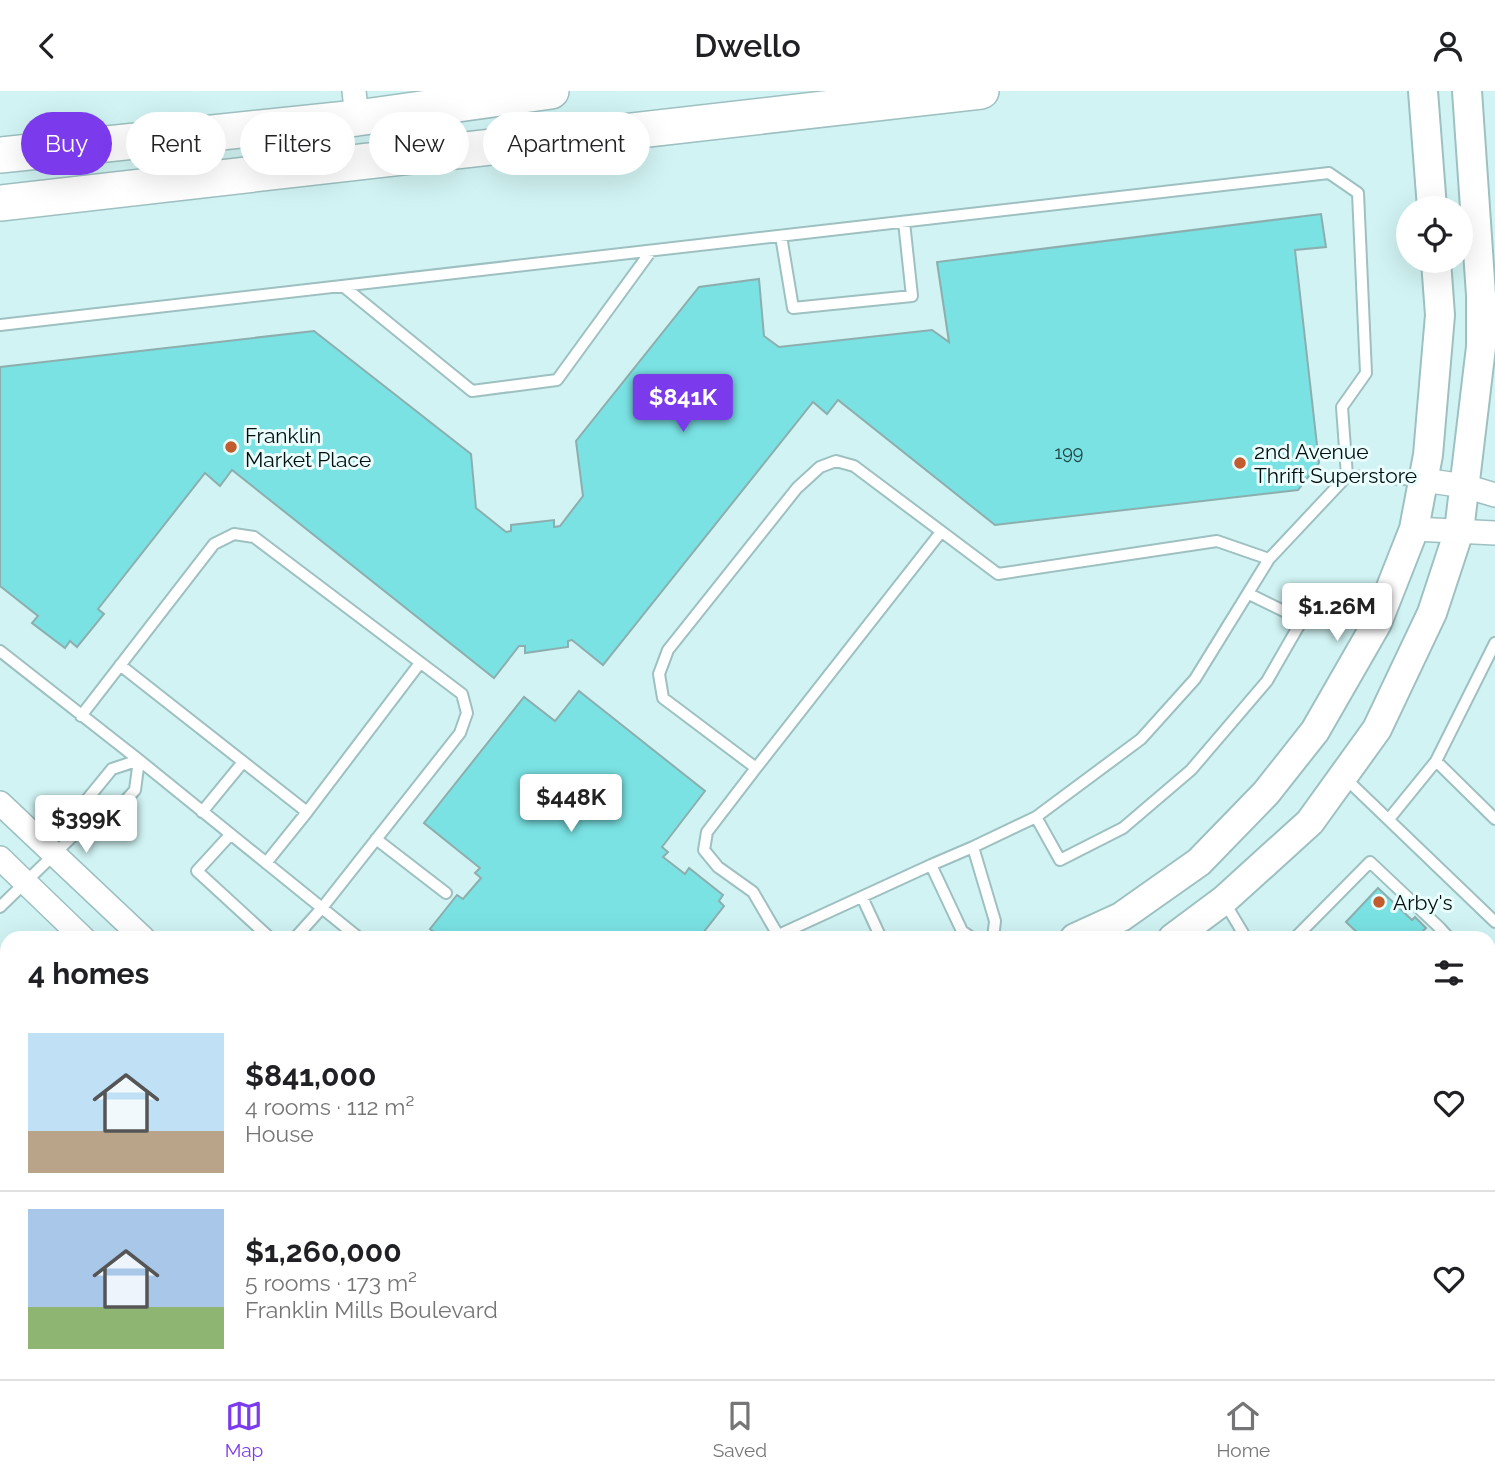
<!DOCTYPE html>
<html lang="en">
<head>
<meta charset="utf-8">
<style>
  :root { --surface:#fff; --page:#f6f6f6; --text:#202124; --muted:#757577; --line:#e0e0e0; --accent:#7c3aed }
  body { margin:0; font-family:Raleway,sans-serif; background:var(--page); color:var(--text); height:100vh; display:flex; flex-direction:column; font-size:26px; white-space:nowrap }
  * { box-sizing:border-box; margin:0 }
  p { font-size:23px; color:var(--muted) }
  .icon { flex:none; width:38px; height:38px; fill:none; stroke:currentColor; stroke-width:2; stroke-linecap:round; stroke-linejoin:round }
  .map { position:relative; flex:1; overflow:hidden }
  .drawer { position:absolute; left:0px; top:840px; width:1496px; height:448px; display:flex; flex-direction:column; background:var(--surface); border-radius:21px 21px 0 0; box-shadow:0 7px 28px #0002 }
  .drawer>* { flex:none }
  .banner { position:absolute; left:21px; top:21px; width:700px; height:63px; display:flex; gap:14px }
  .controls { position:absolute; left:1396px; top:105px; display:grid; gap:14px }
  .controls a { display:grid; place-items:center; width:77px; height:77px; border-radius:50%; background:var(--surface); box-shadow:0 7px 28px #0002; font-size:35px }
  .price { position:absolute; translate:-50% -60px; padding:0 16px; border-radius:7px; background:#fff; color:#222; font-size:23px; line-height:46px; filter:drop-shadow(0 2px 4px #0008) }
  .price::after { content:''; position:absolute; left:50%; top:42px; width:21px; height:16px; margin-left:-10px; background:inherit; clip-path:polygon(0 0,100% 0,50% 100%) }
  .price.active { background:var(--accent); color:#fff }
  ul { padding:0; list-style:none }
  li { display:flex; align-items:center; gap:21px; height:175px; padding:0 28px }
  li+li { border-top:2px solid var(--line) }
  li span { display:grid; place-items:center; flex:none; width:196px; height:140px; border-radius:0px; color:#555 }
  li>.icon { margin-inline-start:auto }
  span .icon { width:84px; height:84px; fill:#fffc; stroke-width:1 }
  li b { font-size:30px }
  h2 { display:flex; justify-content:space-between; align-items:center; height:84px; padding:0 28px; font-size:30px }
  .chip { padding:0 24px; border-radius:32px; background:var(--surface); box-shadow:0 7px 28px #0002; font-size:24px; line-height:63px }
  .chip.active { background:var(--accent); color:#fff }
  header { display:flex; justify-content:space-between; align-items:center; height:91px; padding:0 28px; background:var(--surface); font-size:32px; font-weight:600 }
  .dock { display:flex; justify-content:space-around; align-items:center; height:98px; border-top:2px solid var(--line); background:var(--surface); font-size:19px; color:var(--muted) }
  .dock a { display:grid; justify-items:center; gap:4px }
  .dock .active { color:var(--accent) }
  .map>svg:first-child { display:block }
  .built { fill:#bdeaea }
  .building { fill:#7ae2e3; stroke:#8daeae; stroke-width:2 }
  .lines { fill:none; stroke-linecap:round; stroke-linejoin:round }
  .service-casing { stroke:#9ec0c0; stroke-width:14 }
  .minor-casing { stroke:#9ec0c0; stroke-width:26 }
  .tertiary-casing { stroke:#9ec0c0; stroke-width:32 }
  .primary-casing { stroke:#9ec0c0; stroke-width:38 }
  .service { stroke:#fff; stroke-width:10 }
  .minor { stroke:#fff; stroke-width:23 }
  .tertiary { stroke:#fff; stroke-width:28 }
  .primary { stroke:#fff; stroke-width:35 }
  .poi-dot { fill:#c25c2f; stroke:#e9fefd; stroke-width:2.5 }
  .labels { text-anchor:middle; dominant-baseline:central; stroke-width:6; stroke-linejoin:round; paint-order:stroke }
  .number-label { font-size:18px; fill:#214343 }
  .poi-label { font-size:21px; fill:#030e0e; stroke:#e9fefd; text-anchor:start }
</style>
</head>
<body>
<header><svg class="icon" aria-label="back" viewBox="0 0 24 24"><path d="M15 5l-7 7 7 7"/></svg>Dwello<svg class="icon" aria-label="person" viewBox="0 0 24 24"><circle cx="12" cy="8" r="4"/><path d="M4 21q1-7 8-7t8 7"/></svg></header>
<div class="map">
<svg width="1495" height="1288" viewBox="0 0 1495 1288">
  <rect width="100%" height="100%" fill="#d1f3f3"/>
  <path class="built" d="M1495,1011v277h-384l10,-7h368v-264z"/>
  <path class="building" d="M1321,123l5,33 -31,3 24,213 -21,27 -303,35 -157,-125 -11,14 -14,-12 -210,263 -31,-25 -4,1v6l-43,6v-7h-6l-25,32 -262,-208 -12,16 -15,-13 -107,136 6,5 -27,33 -7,-6 -5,7 -33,-25 6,-7 -38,-30v-219l314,-36 157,123 5,54 30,24 5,-1v-6l43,-5v7l6,-1 23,-30 -7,-55 123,-154 60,-8 5,57 15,11 153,-17 17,12 -12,-80z
    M579,600l126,100 -43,56 6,5 -5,5 22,17 4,-6 34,27 -4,6 5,5 -25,32h-4l-4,-3 -3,3h-254l3,-4 -7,-5 27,-34 6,4 18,-21 -6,-5 5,-5 -56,-45 100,-126 31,24z
    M1378,797l34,32 3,-3 11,11 -3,3 8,7h-68l-17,-16z
    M7,896v34l-7,-6v-20z
    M1495,1058v207l-6,-6v-195z"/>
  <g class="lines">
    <g class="service-casing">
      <path id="service" d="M781,145l12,72 119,-12 -8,-74
        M343,195l129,105 85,-11 94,-129
        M0,234l1329,-152 29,20 8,180 -24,34 5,69 -78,83 -74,120 -54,60 -105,78 -63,30 -42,18 -159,73
        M1347,385l74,4
        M0,560l139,109 220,178
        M120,574l187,147 113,-149
        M81,625l133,-172 20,-10 20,3 208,157 5,19 -7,20 -138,175 -27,30
        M1436,670l59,58
        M756,677l185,-236
        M1343,685l152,146
        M202,721l41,-50
        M1036,726l24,43 63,-32 68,-58 76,-89 35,-61 -53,-26
        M1389,728l47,-58 59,-118
        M230,744l-33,36 73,67
        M376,748l70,54
        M973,756l22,74 -2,17
        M266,772l41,-51
        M931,774l31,66 10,7
        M862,806l19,41
        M1225,812l21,35
        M0,816l78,-76 29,-10 28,-31 4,-30 -27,9 -27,33 -7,29
        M778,844l-25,-43 -35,-25 -14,-17 3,-18 49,-64 -93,-70 -4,-24 9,-24 129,-162 23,-21 16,-6 18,5 144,108 219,-33 52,18
        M1295,847l75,-76 70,66 9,10
        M0,867l7,-3
        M0,969l7,-8
        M0,1067h7
        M736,1281l8,7
        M946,1281l7,7
        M1458,1281l7,7
        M267,1288l5,-7
        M860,1288l9,-7"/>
    </g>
    <g class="minor-casing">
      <path id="minor" d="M354,0l3,27
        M1423,389l42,6 30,9
        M1414,438l81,4
        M0,712l143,135
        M0,767l83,80
        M1489,969l6,-6
        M537,1281l8,7
        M601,1281l8,7
        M1056,1288l10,-7"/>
    </g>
    <g class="tertiary-casing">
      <path id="tertiary" d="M1423,0l9,117
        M1075,847l46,-21 78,-55 67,-69 49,-62 62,-108 37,-94 14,-74 12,-140 -4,-54
        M1173,847l51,-38 86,-78 67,-93 55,-116 27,-82 22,-184v-52l-14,-204
        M377,1288l5,-7
        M440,1288l5,-7"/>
    </g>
    <g class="primary-casing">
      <path id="primary" d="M0,64l357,-37 194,-27
        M0,112l981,-112"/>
    </g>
    <use href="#service" class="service"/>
    <use href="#minor" class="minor"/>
    <use href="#tertiary" class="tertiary"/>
    <use href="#primary" class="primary"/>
  </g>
  <g class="poi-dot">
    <circle cx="231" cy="356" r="7"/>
    <circle cx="1240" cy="372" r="7"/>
    <circle cx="1379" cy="811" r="7"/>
  </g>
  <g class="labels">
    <g class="number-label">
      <text x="1069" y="361">199</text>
    </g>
    <g class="poi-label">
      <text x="245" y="344">Franklin<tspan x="245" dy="24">Market Place</tspan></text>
      <text x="1254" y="360">2nd Avenue<tspan x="1254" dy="24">Thrift Superstore</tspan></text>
      <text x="1393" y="811">Arby's</text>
    </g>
  </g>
</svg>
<div class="controls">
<a><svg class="icon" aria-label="locate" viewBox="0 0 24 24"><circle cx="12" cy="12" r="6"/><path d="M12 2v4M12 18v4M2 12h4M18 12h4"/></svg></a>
</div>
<b class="price active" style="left:683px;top:343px">$841K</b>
<b class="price" style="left:1337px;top:552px">$1.26M</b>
<b class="price" style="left:571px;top:743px">$448K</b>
<b class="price" style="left:86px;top:764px">$399K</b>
<div class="banner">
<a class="chip active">Buy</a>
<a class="chip">Rent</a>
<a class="chip">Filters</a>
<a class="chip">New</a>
<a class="chip">Apartment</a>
</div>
<section class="drawer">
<h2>4 homes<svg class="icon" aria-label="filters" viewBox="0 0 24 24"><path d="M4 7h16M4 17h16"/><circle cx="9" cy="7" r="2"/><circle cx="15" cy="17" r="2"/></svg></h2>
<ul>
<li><span style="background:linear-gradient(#bfe0f5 70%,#b9a48a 0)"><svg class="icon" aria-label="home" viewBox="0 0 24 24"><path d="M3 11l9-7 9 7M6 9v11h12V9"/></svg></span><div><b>$841,000</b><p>4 rooms · 112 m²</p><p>House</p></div><svg class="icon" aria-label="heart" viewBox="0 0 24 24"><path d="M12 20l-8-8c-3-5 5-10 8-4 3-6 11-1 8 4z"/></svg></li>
<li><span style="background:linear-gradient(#a9c7e8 70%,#8fb573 0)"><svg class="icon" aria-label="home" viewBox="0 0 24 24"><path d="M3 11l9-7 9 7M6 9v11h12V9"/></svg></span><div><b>$1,260,000</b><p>5 rooms · 173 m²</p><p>Franklin Mills Boulevard</p></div><svg class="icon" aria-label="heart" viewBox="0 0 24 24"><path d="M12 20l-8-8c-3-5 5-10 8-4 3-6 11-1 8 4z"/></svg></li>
</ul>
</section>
</div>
<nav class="dock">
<a class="active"><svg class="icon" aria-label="map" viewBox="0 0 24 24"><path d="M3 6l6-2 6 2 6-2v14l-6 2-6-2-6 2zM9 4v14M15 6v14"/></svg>Map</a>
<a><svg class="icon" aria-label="saved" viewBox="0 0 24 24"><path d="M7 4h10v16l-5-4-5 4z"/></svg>Saved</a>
<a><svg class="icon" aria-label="home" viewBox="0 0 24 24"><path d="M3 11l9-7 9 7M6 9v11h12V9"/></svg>Home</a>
</nav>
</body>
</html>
